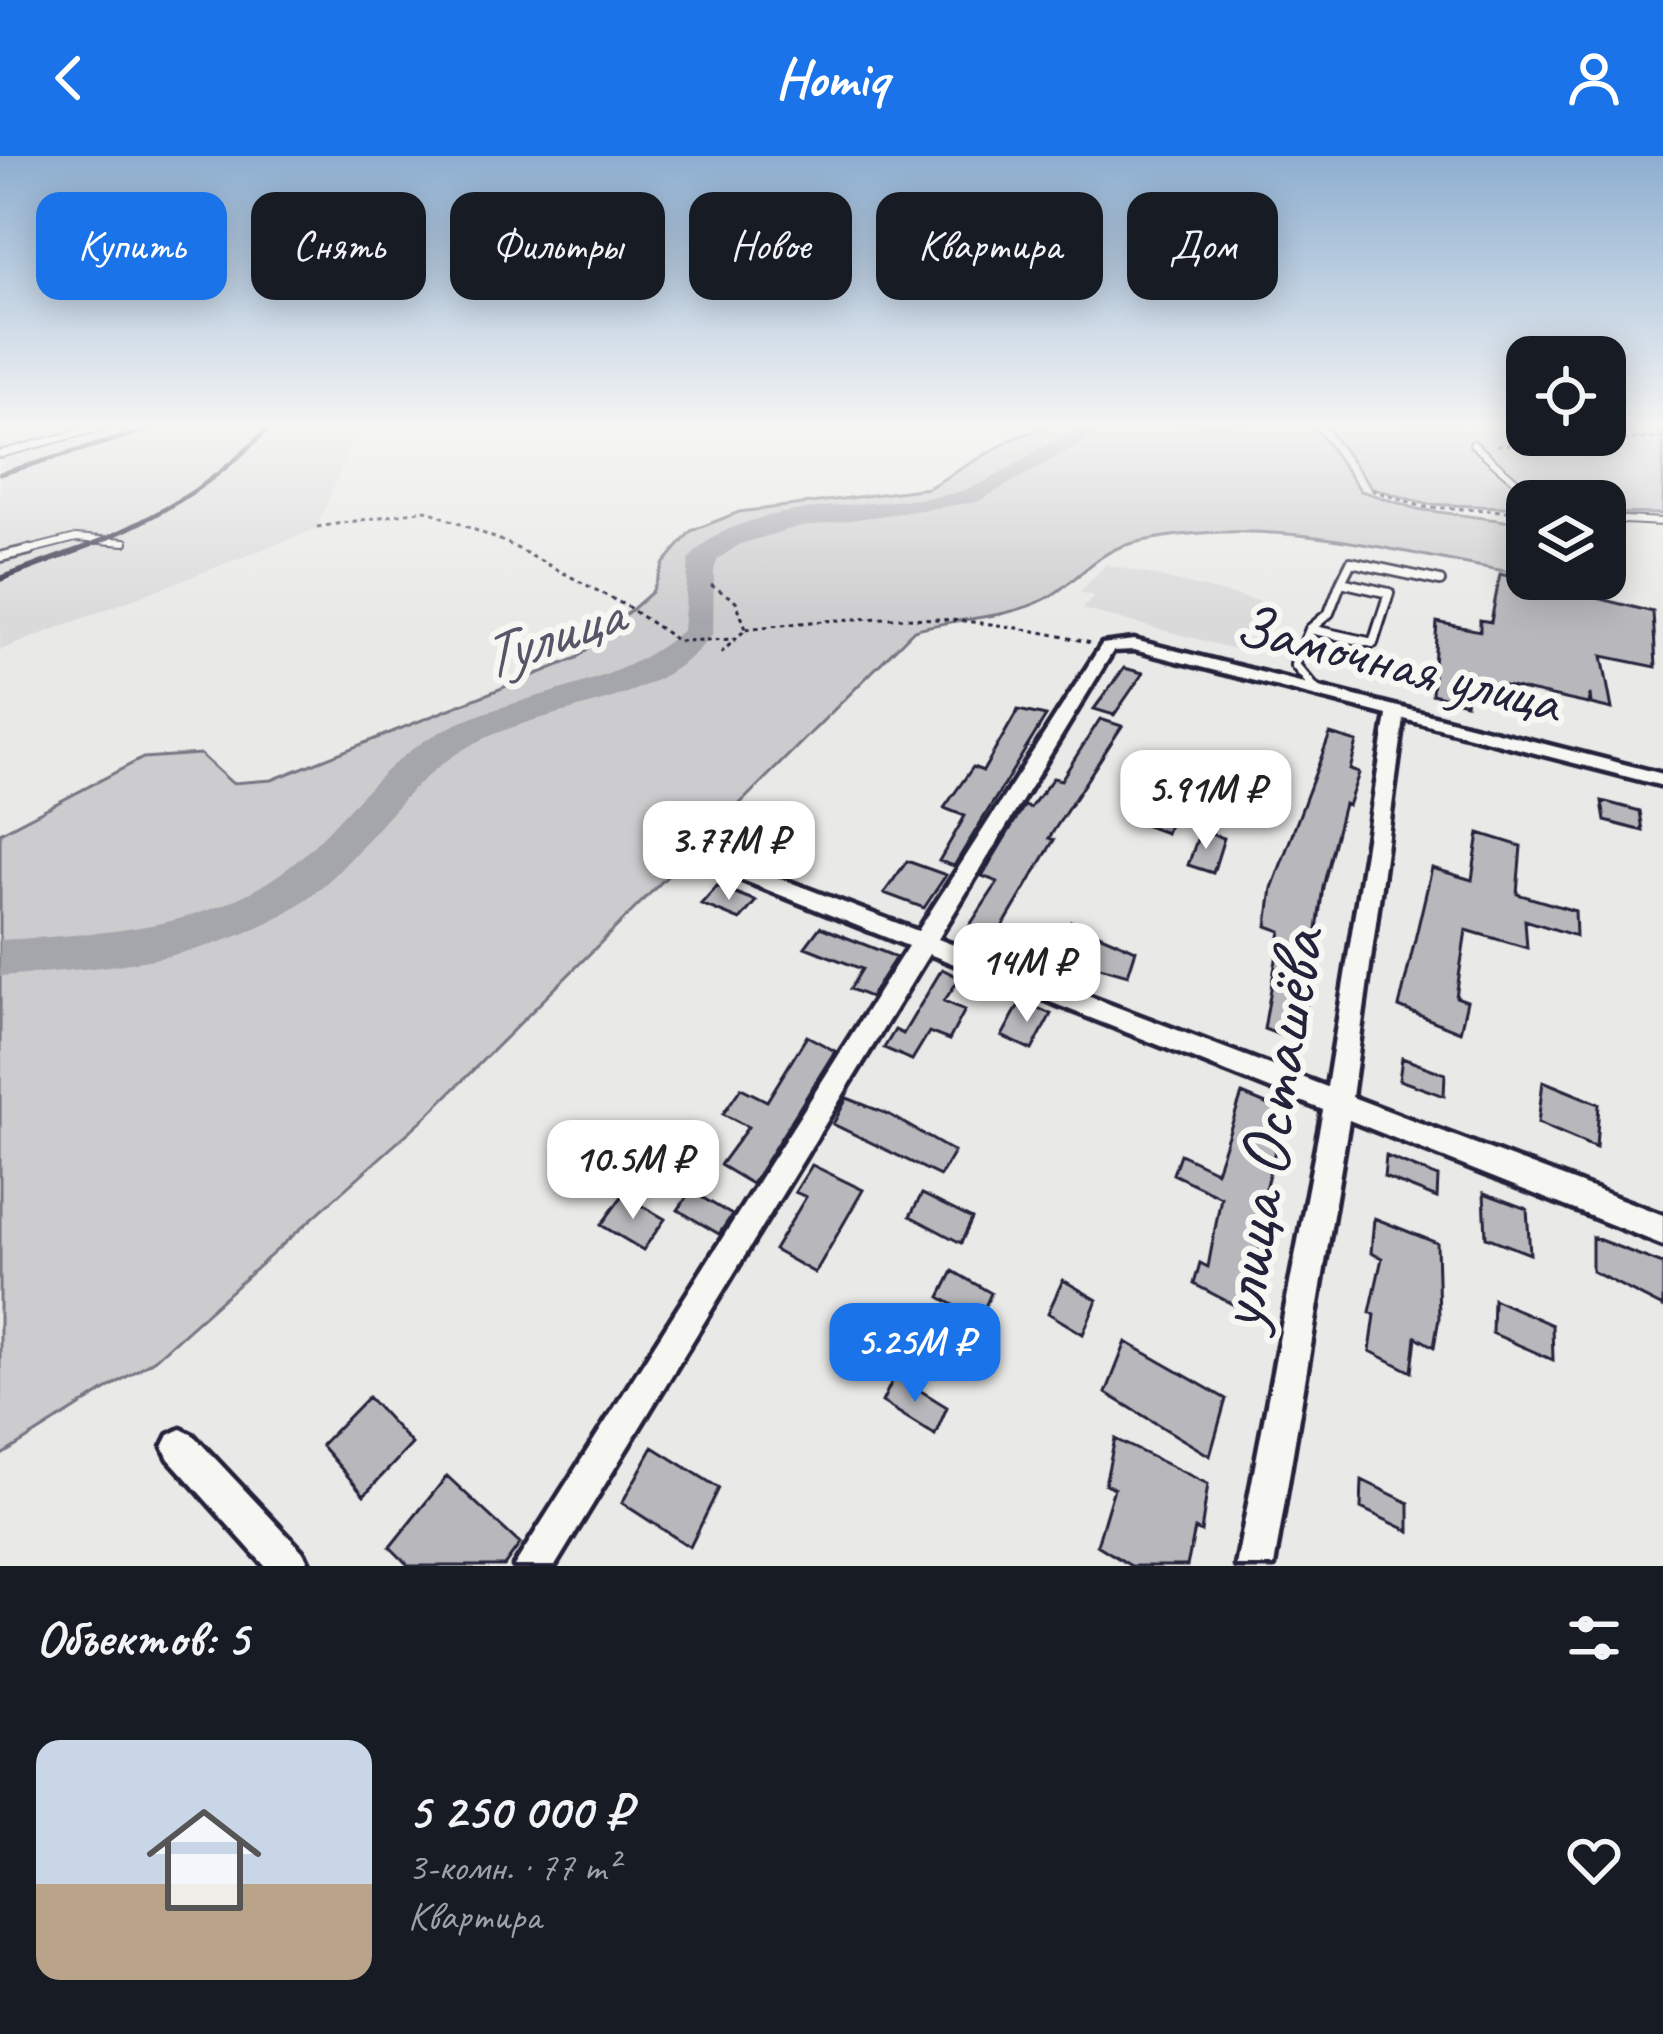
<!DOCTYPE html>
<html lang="ru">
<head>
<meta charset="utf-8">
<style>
  :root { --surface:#171b24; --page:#242831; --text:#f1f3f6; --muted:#9ea1a6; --accent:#1a73e8 }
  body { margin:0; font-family:Caveat,sans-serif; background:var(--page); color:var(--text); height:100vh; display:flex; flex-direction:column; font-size:45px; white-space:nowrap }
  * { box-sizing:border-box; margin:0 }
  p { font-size:39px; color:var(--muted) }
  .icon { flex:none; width:66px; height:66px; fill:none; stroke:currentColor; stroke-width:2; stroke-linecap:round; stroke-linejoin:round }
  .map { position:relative; height:1410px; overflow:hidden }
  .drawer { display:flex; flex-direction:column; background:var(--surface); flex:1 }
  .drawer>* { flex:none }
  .guide { position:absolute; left:36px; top:36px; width:1593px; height:108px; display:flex; gap:24px }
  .tools { position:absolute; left:1506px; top:180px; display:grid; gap:24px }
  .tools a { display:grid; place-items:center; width:120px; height:120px; border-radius:24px; background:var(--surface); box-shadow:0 6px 30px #0003; font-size:60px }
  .price { position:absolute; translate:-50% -102px; padding:0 27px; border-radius:24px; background:#fff; color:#222; font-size:39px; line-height:78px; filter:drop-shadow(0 3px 6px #0008) }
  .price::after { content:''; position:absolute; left:50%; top:72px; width:36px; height:27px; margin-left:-18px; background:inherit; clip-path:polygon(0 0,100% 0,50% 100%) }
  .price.on { background:var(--accent); color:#fff }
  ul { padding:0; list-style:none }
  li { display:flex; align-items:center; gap:36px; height:300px; padding:0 36px }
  li span { display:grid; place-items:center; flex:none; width:336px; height:240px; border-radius:24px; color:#555 }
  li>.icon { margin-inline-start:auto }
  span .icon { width:144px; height:144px; fill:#fffc; stroke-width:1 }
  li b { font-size:51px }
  h2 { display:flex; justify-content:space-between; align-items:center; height:144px; padding:0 36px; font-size:51px }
  .pill { padding:0 42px; border-radius:24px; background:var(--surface); box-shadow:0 6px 30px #0003; font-size:42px; line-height:108px }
  .pill.on { background:var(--accent); color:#fff }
  header { display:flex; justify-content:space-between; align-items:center; height:156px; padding:0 36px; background:var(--accent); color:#fff; font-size:54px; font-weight:800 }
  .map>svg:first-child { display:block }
  .built { fill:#dadada }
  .green { fill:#ccccce; stroke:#777784; stroke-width:3 }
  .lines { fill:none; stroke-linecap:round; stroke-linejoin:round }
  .river { fill:#a5a5ac; fill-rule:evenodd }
  .building { fill:#b8b8bc; stroke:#22223b; stroke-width:3 }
  .lane-far1-casing { stroke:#22223b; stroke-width:10 }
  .lane-casing { stroke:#22223b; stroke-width:14 }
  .street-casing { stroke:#22223b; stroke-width:9 }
  .path { stroke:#22223b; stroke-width:3; stroke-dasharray:4.5 4.5; stroke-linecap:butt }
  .lane-far1 { stroke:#f6f6f2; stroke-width:6 }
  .lane { stroke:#f6f6f2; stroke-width:8 }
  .street { fill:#f6f6f2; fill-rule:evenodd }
  .rail-far1 { stroke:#22223b; stroke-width:4.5 }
  .rail { stroke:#22223b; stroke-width:6 }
  .labels { text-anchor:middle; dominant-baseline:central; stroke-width:12; stroke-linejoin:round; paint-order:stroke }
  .street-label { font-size:60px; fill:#22223b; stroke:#f6f6f2 }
  .water-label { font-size:63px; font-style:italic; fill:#565668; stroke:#f6f6f2 }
  .near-street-label { font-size:72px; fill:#22223b; stroke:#f6f6f2 }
</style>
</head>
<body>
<header><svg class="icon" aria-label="back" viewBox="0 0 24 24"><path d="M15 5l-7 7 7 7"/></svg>Homiq<svg class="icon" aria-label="person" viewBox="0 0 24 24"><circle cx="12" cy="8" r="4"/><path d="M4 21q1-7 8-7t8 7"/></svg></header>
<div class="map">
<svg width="1663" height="1410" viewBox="0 0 1663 1410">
  <rect width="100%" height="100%" fill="#e9e9e7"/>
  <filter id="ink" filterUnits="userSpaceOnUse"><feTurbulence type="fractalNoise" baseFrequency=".00833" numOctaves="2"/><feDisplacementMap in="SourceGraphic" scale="24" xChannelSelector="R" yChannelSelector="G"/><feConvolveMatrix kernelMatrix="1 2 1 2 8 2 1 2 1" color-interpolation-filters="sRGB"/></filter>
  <g filter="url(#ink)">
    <path class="built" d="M52,268h308l-44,105 -316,121v-213z
      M1106,408l156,38 -28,47 -151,-40 11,-13 -14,-4z"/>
    <path class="green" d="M1053,268h260l48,67 56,18 110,15v51c-132,-22 -262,-64 -397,-31 -32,7 -55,39 -83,54 -41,22 -90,19 -133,32l-485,484 -274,245 -155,97v-623l143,-75 57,-4 32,29 40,-3 305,-122 75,-66 12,-29 27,-32 48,-19 189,-24 84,-49z
      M1324,268h203v11h78v-11h58v90l-58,-1v-12h-78v7l-102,-4 -53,-16z"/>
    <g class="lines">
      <path class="river" d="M1087,268h28l-138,78 -183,26 -54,16 -22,15 -4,10 -1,64c-55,75 -161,70 -238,110 -60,31 -93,85 -139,131 -88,86 -220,93 -336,102v-36c110,-7 226,-10 310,-91 40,-38 73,-84 121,-112 82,-47 179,-43 252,-107l6,-70c46,-65 194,-50 266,-67 47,-12 86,-51 132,-69z"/>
    </g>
    <path class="building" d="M1500,418l153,38 3,55 -54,-11 10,53 -21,-5 -1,-10 -2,10 -119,-26 -3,25 -34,-9 5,-72 43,9v-11l11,2z
      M1124,512l19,5 -29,42 -20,-6z
      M1018,554l28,6 -92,150 -15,-5 26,-45 -21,-8 29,-41 10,4z
      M1100,563l22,7 -73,112 5,2 -57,96 -27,-11 28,-43 -16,-6 42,-70 6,2 23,-30 8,2z
      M1330,578l27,8 -7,28 9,3 -11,33 -4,-2 -21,83 -22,156 -37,-14 17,-98 -14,-5 5,-38z
      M1185,601l8,4 -27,72 -22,-8z
      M1602,645l38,10 3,20 -38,-10z
      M1200,675l24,7 -11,35 -25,-8z
      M1479,677l42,13 -4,48 58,17 1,25 -51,-16 2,28 -61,-18 -10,67 11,4 -7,31 -61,-25 33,-139 40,12z
      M907,705l39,14 -22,33 -40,-15z
      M717,730l39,15 -16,19 -39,-16z
      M1071,766l65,28 -8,25 -71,-20z
      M820,771l76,30 -26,40 -20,-8 12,-20 -57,-22z
      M942,813l18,9 -16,23 21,9 -16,30 -20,-8 -17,28 -28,-12 11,-18 8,4z
      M1021,845l30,13 -19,36 -30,-14z
      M807,880l28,15 -83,133 -32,-19 28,-38 -25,-13 18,-26 26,13z
      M1402,902l43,16 -1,22 -45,-16z
      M1543,925l56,23 -3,44 -58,-25z
      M1242,938l43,18 -21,81 6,3 -14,74 -4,-2 -12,40 -46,-24 6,-21 8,4 13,-70 -48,-23 7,-20 36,17z
      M847,942l43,17 64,37 -14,24 -107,-52z
      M1386,1000l52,21 -1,21 -53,-21z
      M812,1009l51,25 -48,83 -41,-23 32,-53 -11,-5z
      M691,1035l41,24 -13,19 -41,-24z
      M1484,1037l43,16 3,45 -44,-17z
      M922,1038l50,25 -11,24 -51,-27z
      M623,1039l42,24 -22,31 -42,-25z
      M1374,1062l63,25 2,75 -5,29 -18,-10 -4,35 -42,-21 5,-36 -5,-3 12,-54 -11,-5z
      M1592,1081l71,27v43l-71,-36z
      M953,1115l38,22 -12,27 -39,-23z
      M1063,1124l34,20 -14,34 -35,-21z
      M1493,1143l59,26 1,35 -61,-27z
      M1126,1186l100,57 -16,57 -104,-63z
      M895,1219l52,32 -12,28 -53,-33z
      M368,1241l44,47 -48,51 -43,-50z
      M1115,1283l93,45 -7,48 -6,-3 -8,37h-56l-34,-21 17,-57 -9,-4z
      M653,1291l66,41 -29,59 -68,-44z
      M447,1320l73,68 -16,22h-95l-19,-19z
      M1362,1324l47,23v28l-48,-23z"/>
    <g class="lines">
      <g class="lane-far1-casing">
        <path id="lane-far1" d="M1473,288l66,57
          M0,298l113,-30
          M1605,363l58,3
          M17,397l59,-15 49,4"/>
      </g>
      <g class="lane-casing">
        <path id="lane" d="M0,401l29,-7
          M1341,426l10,-20 89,19
          M1341,426l48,11 -16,50 -63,-14 19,-16z
          M1310,473l-15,36 24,28"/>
      </g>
      <g class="street-casing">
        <path id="street" d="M1134,484l529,134v12l-259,-67 -52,378 311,118v30l-314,-125 -75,446h-38l87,-456 -394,-156 -374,612h-41l394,-620 -193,-77 -4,-5 4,-5h14l189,72 184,-287zM1134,494l253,65 -60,372 -389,-148 175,-288z
          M181,1273l12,6 111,118 6,13h-45l-96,-107 -6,-12 6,-12z"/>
      </g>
      <path class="path" d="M1497,289l166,-7
        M1372,334l51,17 104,5
        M317,371l109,-17 81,33 121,64 50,34 57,-2
        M711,429l25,16 10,28 -25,24
        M746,473c131,-16 216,-17 345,14"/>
      <use href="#lane-far1" class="lane-far1"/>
      <use href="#lane" class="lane"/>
      <use href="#street" class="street"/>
      <path class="rail-far1" d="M0,272l18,-4
        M0,318l167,-50
        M70,397c79,-30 145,-67 202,-129"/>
      <path class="rail" d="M0,423l78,-29"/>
    </g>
  </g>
  <linearGradient id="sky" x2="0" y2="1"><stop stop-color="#8daed0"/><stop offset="0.58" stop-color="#f5f5f4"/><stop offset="1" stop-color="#f5f5f4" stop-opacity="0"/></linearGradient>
  <rect width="1663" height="465" fill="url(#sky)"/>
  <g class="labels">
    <g class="street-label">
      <text transform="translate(1398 507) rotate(14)">Замочная улица</text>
    </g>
    <g class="water-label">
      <text transform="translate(550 480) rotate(-19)">Тулица</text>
    </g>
    <g class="near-street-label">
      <text transform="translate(1269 974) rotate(-81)">улица Осташёва</text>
    </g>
  </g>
</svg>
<div class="tools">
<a><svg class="icon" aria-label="locate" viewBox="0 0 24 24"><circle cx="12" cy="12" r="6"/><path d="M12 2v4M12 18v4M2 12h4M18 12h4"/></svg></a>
<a><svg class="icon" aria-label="layers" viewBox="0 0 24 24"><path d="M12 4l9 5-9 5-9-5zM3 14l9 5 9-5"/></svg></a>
</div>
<b class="price" style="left:1206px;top:696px">5.91M ₽</b>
<b class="price" style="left:729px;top:747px">3.77M ₽</b>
<b class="price" style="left:1027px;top:869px">14M ₽</b>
<b class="price" style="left:633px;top:1066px">10.5M ₽</b>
<b class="price on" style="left:915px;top:1249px">5.25M ₽</b>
<div class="guide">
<a class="pill on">Купить</a>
<a class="pill">Снять</a>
<a class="pill">Фильтры</a>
<a class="pill">Новое</a>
<a class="pill">Квартира</a>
<a class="pill">Дом</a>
</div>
</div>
<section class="drawer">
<h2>Объектов: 5<svg class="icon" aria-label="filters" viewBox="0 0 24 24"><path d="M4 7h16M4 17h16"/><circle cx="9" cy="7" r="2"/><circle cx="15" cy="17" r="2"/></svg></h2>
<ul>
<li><span style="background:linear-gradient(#c9d6e8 60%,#b9a48a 0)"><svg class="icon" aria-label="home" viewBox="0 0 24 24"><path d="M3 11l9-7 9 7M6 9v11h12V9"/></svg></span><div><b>5 250 000 ₽</b><p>3-комн. · 77 m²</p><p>Квартира</p></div><svg class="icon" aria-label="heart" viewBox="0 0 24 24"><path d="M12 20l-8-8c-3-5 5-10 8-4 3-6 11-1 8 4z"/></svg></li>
</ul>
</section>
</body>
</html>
